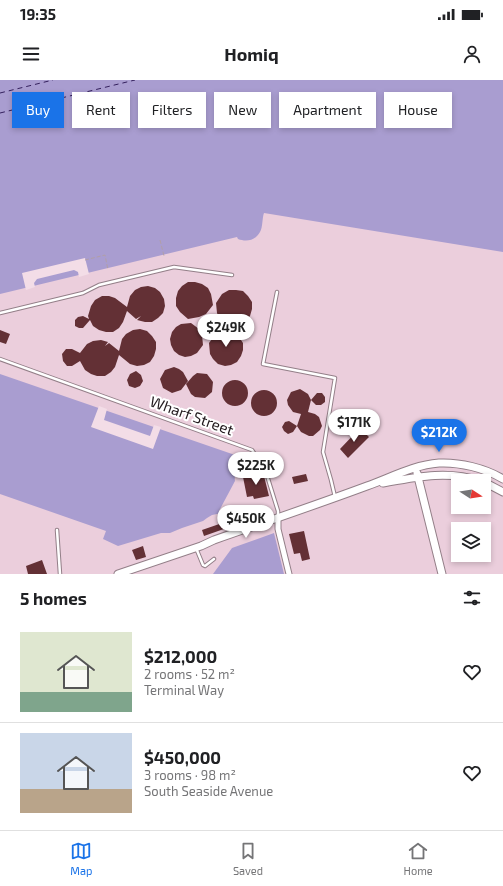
<!DOCTYPE html>
<html lang="en">
<head>
<meta charset="utf-8">
<style>
  :root { --surface:#fff; --page:#f6f6f6; --text:#202124; --muted:#757577; --line:#e0e0e0; --accent:#1a73e8 }
  body { margin:0; font-family:"Exo 2",sans-serif; background:var(--page); color:var(--text); height:100vh; display:flex; flex-direction:column; font-size:15px; white-space:nowrap }
  * { box-sizing:border-box; margin:0 }
  p { font-size:13px; color:var(--muted) }
  .icon { flex:none; width:22px; height:22px; fill:none; stroke:currentColor; stroke-width:2; stroke-linecap:round; stroke-linejoin:round }
  .map { position:relative; height:494px; overflow:hidden }
  .drawer { display:flex; flex-direction:column; background:var(--surface); flex:1 }
  .drawer>* { flex:none }
  .hud { position:absolute; left:12px; top:12px; width:479px; height:36px; display:flex; gap:8px }
  .needle { width:26px; rotate:102deg }
  .fabs { position:absolute; left:451px; top:394px; display:grid; gap:8px }
  .fabs a { display:grid; place-items:center; width:40px; height:40px; border-radius:0px; background:var(--surface); box-shadow:0 2px 6px #0003; font-size:20px }
  .price { position:absolute; translate:-50% -34px; padding:0 9px; border-radius:14px; background:#fff; color:#222; font-size:13px; line-height:26px; filter:drop-shadow(0 1px 2px #0008) }
  .price::after { content:''; position:absolute; left:50%; top:24px; width:12px; height:9px; margin-left:-6px; background:inherit; clip-path:polygon(0 0,100% 0,50% 100%) }
  .price.selected { background:var(--accent); color:#fff }
  ul { padding:0; list-style:none }
  li { display:flex; align-items:center; gap:12px; height:100px; padding:0 20px }
  li+li { border-top:1px solid var(--line) }
  li span { display:grid; place-items:center; flex:none; width:112px; height:80px; border-radius:0px; color:#555 }
  li>.icon { margin-inline-start:auto }
  span .icon { width:48px; height:48px; fill:#fffc; stroke-width:1 }
  li b { font-size:17px }
  h2 { display:flex; justify-content:space-between; align-items:center; height:48px; padding:0 20px; font-size:17px }
  .chip { padding:0 14px; border-radius:0px; background:var(--surface); box-shadow:0 2px 6px #0003; font-size:14px; line-height:36px }
  .chip.selected { background:var(--accent); color:#fff }
  .status { display:flex; justify-content:space-between; align-items:center; height:28px; padding:0 20px; background:var(--surface); direction:ltr }
  .status svg { height:11px; fill:currentColor }
  header { display:flex; justify-content:space-between; align-items:center; height:52px; padding:0 20px; background:var(--surface); font-size:18px; font-weight:700 }
  .tabs { display:flex; justify-content:space-around; align-items:center; height:56px; border-top:1px solid var(--line); background:var(--surface); font-size:11px; color:var(--muted) }
  .tabs a { display:grid; justify-items:center; gap:2px }
  .tabs .selected { color:var(--accent) }
  .map>svg:first-child { display:block }
  .built { fill:#ebcedc; fill-rule:evenodd }
  .water { fill:#a99dd0 }
  .pier { fill:#f3dde7 }
  .lines { fill:none; stroke-linecap:round; stroke-linejoin:round }
  .ferry { stroke:#34205d; stroke-width:1; stroke-dasharray:5 4; stroke-linecap:butt }
  .building { fill:#633035 }
  .lane-casing { stroke:#937f88; stroke-width:4.5 }
  .street-casing { stroke:#937f88; stroke-width:7 }
  .secondary-casing { stroke:#937f88; stroke-width:9 }
  .path { stroke:#b19fa7; stroke-width:1; stroke-dasharray:4 2; stroke-linecap:butt }
  .lane { stroke:#fff; stroke-width:2.5 }
  .street { stroke:#fff; stroke-width:5 }
  .secondary { stroke:#fff; stroke-width:7 }
  .labels { text-anchor:middle; dominant-baseline:central; stroke-width:4; stroke-linejoin:round; paint-order:stroke }
  .street-label { font-size:15px; fill:#221a1e; stroke:#fff }
</style>
</head>
<body>
<div class="status"><b>19:35</b><svg viewBox="0 0 49 12"><path d="M0 12V9h3v3zM5 12V6h3v6zM10 12V3h3v9zM15 12V0h3v12zM26 1h20v11H26zM47 4h2v5h-2z"/></svg></div>
<header><svg class="icon" aria-label="menu" viewBox="0 0 24 24"><path d="M4 6h16M4 12h16M4 18h16"/></svg>Homiq<svg class="icon" aria-label="person" viewBox="0 0 24 24"><circle cx="12" cy="8" r="4"/><path d="M4 21q1-7 8-7t8 7"/></svg></header>
<div class="map">
<svg width="503" height="494" viewBox="0 0 503 494">
  <rect width="100%" height="100%" fill="#f3dde7"/>
  <path class="built" d="M0,0h503v494h-503zM458,401h26v26h-26zM458,449h26v26h-26z"/>
  <path class="water" d="M0,0h503v172l-239,-39c-2,5 -1,14 -4,19 -5,9 -14,10 -22,7l-1,-2 -237,57z
    M0,294l235,81c8,7 -2,18 0,26l-16,30 3,2 -10,2 -5,3 -4,3 -21,7 -12,5h-9l-43,13 -15,-7 3,-8 -106,-37z
    M274,453l10,41h-71l19,-26z"/>
  <path class="pier" d="M85,178l4,16 -10,3 -1,-5 -4,-2 -37,9 -3,4 1,4 -9,3 -4,-17z
    M99,326l8,3 -3,11 46,16 4,-11 7,2 -8,22 -62,-22z"/>
  <g class="lines">
    <path class="ferry" d="M0,13l53,-13
      M0,33l135,-33"/>
  </g>
  <path class="building" d="M188,202h7l7,2 6,4 3,6 2,11 -7,9 -7,3 -11,2 -8,-7 -4,-6v-8l2,-7 4,-5z
    M148,206l7,2 5,4 4,7 1,7 -2,7 -5,5 -6,4h-7l-8,-2 4,-4 -5,3 -9,-8 -4,11 -4,6 -6,4h-7l-7,-2 -6,-4 -3,-6 -7,8h-4l-4,-2v-6l3,-3 5,-1 6,3 -1,-3 3,-10 4,-6 7,-4h7l6,2 12,9 3,-11 5,-6 6,-3z
    M229,210h7l7,1 5,5 4,6v7l-2,7 -4,6 -6,3 -11,2 -9,-7 -3,-7 -1,-10 6,-9z
    M191,243l8,6 3,6 1,10 -6,8 -6,3 -6,1 -6,-2 -5,-4 -3,-6 -1,-6 2,-7 4,-5 5,-3z
    M140,249l7,2 5,5 4,6v7l-2,7 -4,6 -6,3 -7,1 -7,-2 -11,-9 -4,12 -4,5 -6,4h-8l-6,-2 -6,-4 -5,-9 -8,5h-5l-4,-5 -1,-7 4,-5h6l8,4 7,-9 6,-3 8,-1 7,2 -3,4 4,-3 10,8 3,-12 4,-5 7,-4z
    M0,250l10,4 -4,10 -6,-2z
    M231,251l8,6 4,6v7l-2,6 -4,6 -6,3 -6,1 -7,-2 -5,-5 -3,-5 -1,-11 6,-8 6,-3z
    M174,287l5,2 4,3 5,9 -7,9 -9,3 -9,-5 -3,-9 5,-9z
    M136,291l5,4 2,6 -3,5 -5,2 -6,-2 -2,-6 3,-6z
    M197,293l10,1 6,8 -1,10 -7,6 -10,-1 -4,-3 -5,-10 7,-8z
    M222 313a13 13 0 1 1 26 0a13 13 0 1 1-26 0Z
    M300,309l8,5 3,6 6,-7h5l3,4v5l-4,3h-5l-5,-5 -3,12 7,2 4,3 3,9 -2,4 -7,6h-4l-8,-4 -4,-6 4,-12 -8,-2 -5,-7 -1,-5 4,-8z
    M251 323a13 13 0 1 1 26 0a13 13 0 1 1-26 0Z
    M289,341l8,5 -4,6 -5,2 -4,-3 -2,-4 3,-5z
    M360,348l9,9 -21,21 -8,-9z
    M263,392l6,24 -15,3 -1,-3 -6,1 -4,-20z
    M306,394l2,7 -14,3 -2,-7z
    M254,432l2,5 -1,1 -51,18 -2,-6z
    M304,451l6,28 -8,2 -2,-8 -6,1 -5,-20z
    M143,466l3,11 -10,3 -4,-10z
    M42,480l5,14h-19l-2,-8z"/>
  <g class="lines">
    <g class="lane-casing">
      <path id="lane" d="M277,212l-14,72 72,14 -12,74 8,28 4,17
        M0,233l83,-20 16,-8 75,-18 58,8
        M0,279l252,91 13,19 13,42v6
        M57,450l3,44
        M196,468l7,17 2,1 9,-7"/>
    </g>
    <g class="street-casing">
      <path id="street" d="M278,438v11l11,45"/>
    </g>
    <g class="secondary-casing">
      <path id="secondary" d="M417,393l25,101
        M484,402l19,10
        M383,403c33,-6 65,-13 97,-2
        M118,494l83,-28 13,-6c51,-18 102,-35 153,-54 23,-8 46,-21 72,-23 20,-1 46,5 64,16"/>
    </g>
    <path class="path" d="M160,160l4,16
      M85,180l20,-5 3,15"/>
    <use href="#lane" class="lane"/>
    <use href="#street" class="street"/>
    <use href="#secondary" class="secondary"/>
  </g>
  <g class="labels">
    <g class="street-label">
      <text transform="translate(192 335) rotate(20)">Wharf Street</text>
    </g>
  </g>
</svg>
<div class="fabs">
<a><svg class="needle" viewBox="-14 -14 28 28"><path d="M0-13l5 13h-10z" fill="#e53935"/><path d="M0 13l5-13h-10z" fill="#757577"/></svg></a>
<a><svg class="icon" aria-label="layers" viewBox="0 0 24 24"><path d="M12 4l9 5-9 5-9-5zM3 14l9 5 9-5"/></svg></a>
</div>
<b class="price" style="left:226px;top:268px">$249K</b>
<b class="price" style="left:354px;top:363px">$171K</b>
<b class="price selected" style="left:439px;top:373px">$212K</b>
<b class="price" style="left:256px;top:406px">$225K</b>
<b class="price" style="left:246px;top:459px">$450K</b>
<div class="hud">
<a class="chip selected">Buy</a>
<a class="chip">Rent</a>
<a class="chip">Filters</a>
<a class="chip">New</a>
<a class="chip">Apartment</a>
<a class="chip">House</a>
</div>
</div>
<section class="drawer">
<h2>5 homes<svg class="icon" aria-label="filters" viewBox="0 0 24 24"><path d="M4 7h16M4 17h16"/><circle cx="9" cy="7" r="2"/><circle cx="15" cy="17" r="2"/></svg></h2>
<ul>
<li><span style="background:linear-gradient(#dfe7d0 75%,#7fa58c 0)"><svg class="icon" aria-label="home" viewBox="0 0 24 24"><path d="M3 11l9-7 9 7M6 9v11h12V9"/></svg></span><div><b>$212,000</b><p>2 rooms · 52 m²</p><p>Terminal Way</p></div><svg class="icon" aria-label="heart" viewBox="0 0 24 24"><path d="M12 20l-8-8c-3-5 5-10 8-4 3-6 11-1 8 4z"/></svg></li>
<li><span style="background:linear-gradient(#c9d6e8 70%,#b9a48a 0)"><svg class="icon" aria-label="home" viewBox="0 0 24 24"><path d="M3 11l9-7 9 7M6 9v11h12V9"/></svg></span><div><b>$450,000</b><p>3 rooms · 98 m²</p><p>South Seaside Avenue</p></div><svg class="icon" aria-label="heart" viewBox="0 0 24 24"><path d="M12 20l-8-8c-3-5 5-10 8-4 3-6 11-1 8 4z"/></svg></li>
</ul>
</section>
<nav class="tabs">
<a class="selected"><svg class="icon" aria-label="map" viewBox="0 0 24 24"><path d="M3 6l6-2 6 2 6-2v14l-6 2-6-2-6 2zM9 4v14M15 6v14"/></svg>Map</a>
<a><svg class="icon" aria-label="saved" viewBox="0 0 24 24"><path d="M7 4h10v16l-5-4-5 4z"/></svg>Saved</a>
<a><svg class="icon" aria-label="home" viewBox="0 0 24 24"><path d="M3 11l9-7 9 7M6 9v11h12V9"/></svg>Home</a>
</nav>
</body>
</html>
